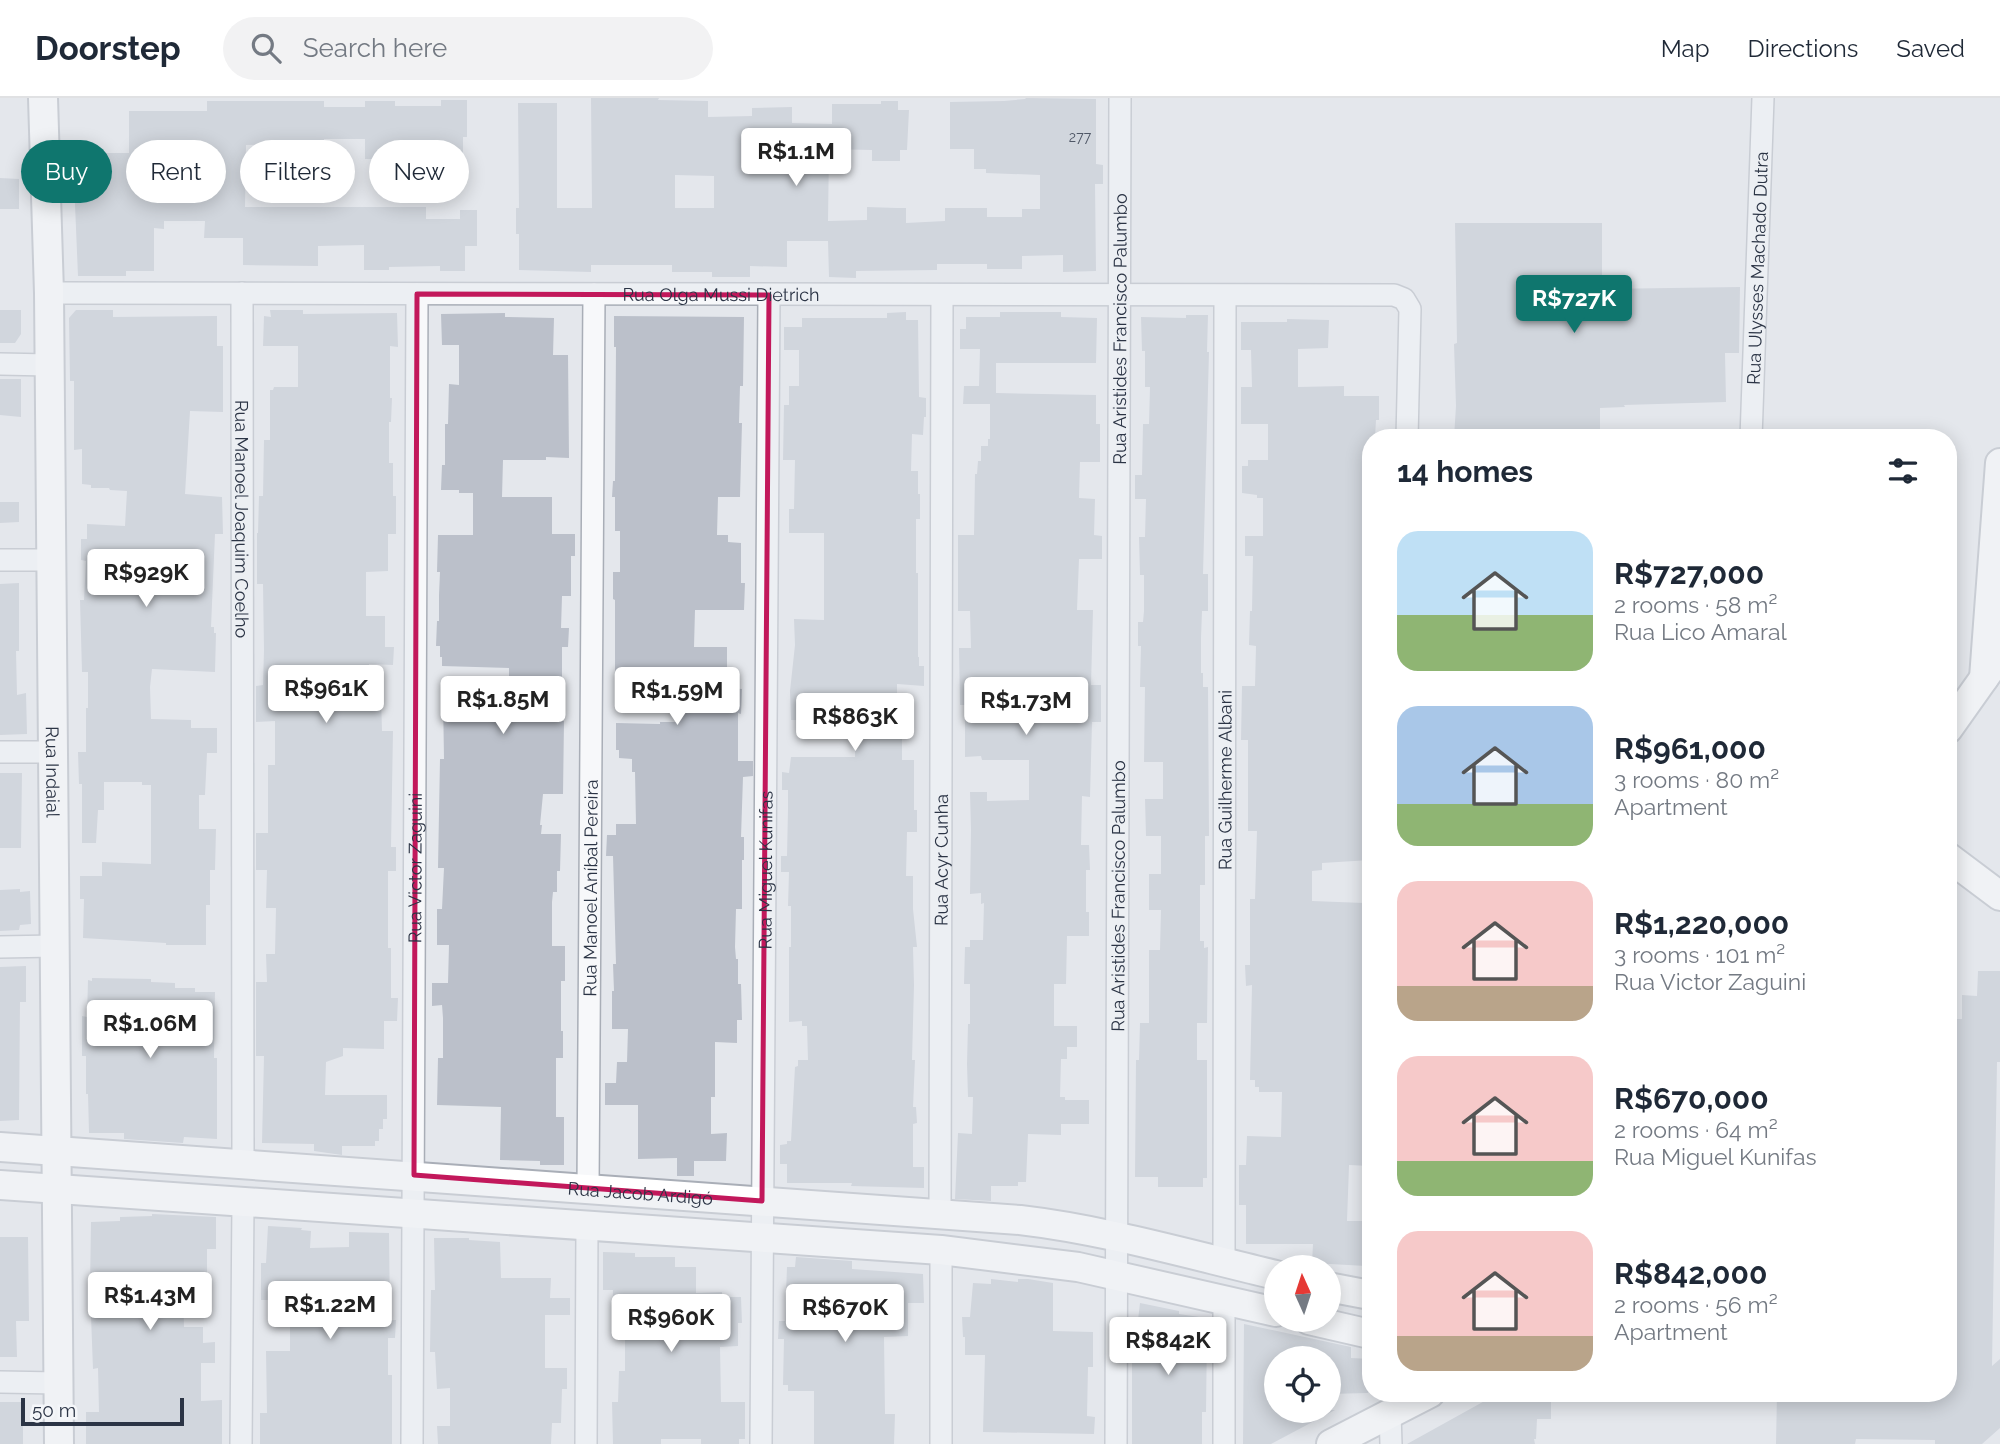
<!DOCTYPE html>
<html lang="en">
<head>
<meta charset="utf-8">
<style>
  :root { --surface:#fff; --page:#f2f2f3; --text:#1f2937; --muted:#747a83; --line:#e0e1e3; --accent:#0f766e }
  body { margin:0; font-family:Raleway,sans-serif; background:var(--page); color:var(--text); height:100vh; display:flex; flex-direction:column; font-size:26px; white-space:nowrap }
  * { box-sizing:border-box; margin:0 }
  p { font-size:23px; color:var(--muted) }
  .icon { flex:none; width:38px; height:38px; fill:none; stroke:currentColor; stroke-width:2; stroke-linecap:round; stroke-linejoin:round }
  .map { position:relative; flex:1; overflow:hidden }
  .details { position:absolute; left:1362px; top:331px; width:595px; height:973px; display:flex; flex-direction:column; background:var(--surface); border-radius:28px; box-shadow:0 4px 18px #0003 }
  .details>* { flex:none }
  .guide { position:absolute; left:21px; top:42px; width:665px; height:63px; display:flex; gap:14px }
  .needle { width:46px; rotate:357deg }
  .buttons { position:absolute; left:1264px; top:1157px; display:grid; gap:14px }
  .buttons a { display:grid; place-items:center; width:77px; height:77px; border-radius:50%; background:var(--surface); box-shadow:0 4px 18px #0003; font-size:35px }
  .scale { position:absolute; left:21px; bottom:18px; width:163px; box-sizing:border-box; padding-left:7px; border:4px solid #2b3445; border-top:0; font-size:19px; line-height:24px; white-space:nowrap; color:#2b3445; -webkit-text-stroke:5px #f4f6f9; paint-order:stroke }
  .price { position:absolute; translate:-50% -60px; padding:0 16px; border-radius:7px; background:#fff; color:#222; font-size:23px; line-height:46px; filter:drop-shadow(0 2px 4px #0008) }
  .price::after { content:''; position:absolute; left:50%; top:42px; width:21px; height:16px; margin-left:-10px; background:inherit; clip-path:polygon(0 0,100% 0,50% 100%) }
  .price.selected { background:var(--accent); color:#fff }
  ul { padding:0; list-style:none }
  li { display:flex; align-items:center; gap:21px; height:175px; padding:0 35px }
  li span { display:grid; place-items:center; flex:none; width:196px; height:140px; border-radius:21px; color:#555 }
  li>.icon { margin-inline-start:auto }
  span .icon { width:84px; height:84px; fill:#fffc; stroke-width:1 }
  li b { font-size:30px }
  h2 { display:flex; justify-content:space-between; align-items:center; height:84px; padding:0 35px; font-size:30px }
  .tag { padding:0 24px; border-radius:32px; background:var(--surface); box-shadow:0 4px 18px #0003; font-size:24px; line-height:63px }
  .tag.selected { background:var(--accent); color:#fff }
  header { display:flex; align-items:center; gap:42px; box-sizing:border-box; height:98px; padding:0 35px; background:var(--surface); border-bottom:2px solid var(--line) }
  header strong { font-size:33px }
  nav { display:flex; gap:38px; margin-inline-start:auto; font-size:24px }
  .search { width:490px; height:63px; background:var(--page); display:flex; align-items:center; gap:18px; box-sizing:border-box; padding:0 24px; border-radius:38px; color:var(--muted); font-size:26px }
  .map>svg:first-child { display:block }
  .building { fill:#bbc0ca; fill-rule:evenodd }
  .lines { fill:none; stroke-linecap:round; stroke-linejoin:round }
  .street-casing { stroke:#a9aeb7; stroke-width:24 }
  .secondary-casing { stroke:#a9aeb7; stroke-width:32 }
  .street { stroke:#f7f8fa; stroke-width:21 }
  .secondary { stroke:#fff; stroke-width:28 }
  .marked { fill:none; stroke:#c2185b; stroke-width:5; stroke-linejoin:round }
  .labels { text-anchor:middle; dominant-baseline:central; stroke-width:7; stroke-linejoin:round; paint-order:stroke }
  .number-label { font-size:14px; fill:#4f5766 }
  .street-label { font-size:18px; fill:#2b3445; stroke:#f4f6f9 }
</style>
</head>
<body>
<header>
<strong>Doorstep</strong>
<div class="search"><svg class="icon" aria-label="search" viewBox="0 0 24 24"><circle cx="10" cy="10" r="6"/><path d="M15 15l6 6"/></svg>Search here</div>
<nav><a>Map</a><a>Directions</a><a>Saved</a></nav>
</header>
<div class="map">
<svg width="2000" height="1346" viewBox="0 0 2000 1346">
  <rect width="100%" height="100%" fill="#e4e7ec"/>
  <path class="building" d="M591,0h68l-1,2 50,1v16l44,-1v-8l40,-1v16l40,1v-20h49v-3h17v9h11l-2,40h-7v11h-28v-11l-43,-1 -1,72 39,-1v-13l30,1h9v15l39,-2v-13h42v9h35v-8h18v-34l-54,-2v-4h-12v-20h-24v-47l54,-1 21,-2 1,-1 70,1v65l7,1v19h-8l1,87 -33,1v-17l-41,1v13h-35v-5h-50v6l-81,1v7l-27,-1 -1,-36h-41v26l-37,-1v11h-38v-5h-40v-7h-81v7l-72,-2v-36h-3v-26h3l-1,-105h39v105h35zM675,77l39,1v32h-39z
    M441,2h26v37h-4v24l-98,-2v-20h-41v9h-33v-4l-45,1 -1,62h181v12h34v-9h17v36h-12v25h-25v-5l-51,1v3h-25v-25l-46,1v20l-75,-1v-27h-39l1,-17h-41v8l-10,-1v43h-28v5h-48l-5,-119 18,-1 1,-3h37v-42h78v-10h117v6h41v-6h30v5h46z
    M0,80l19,1v30h-19z
    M1455,125h147v66l138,-2 -1,66h-14l1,49 -102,3 1,2 -25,1v30h-146l2,-32 -2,-62 3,-1z
    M0,212h21v24l-6,9h-15z
    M76,212h37v7l104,-1v30h6v66l-33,-1 -5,83 37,3 1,37h-8l-4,93h3v6h2l-1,39 -63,-3 -2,18 1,32 40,1v8h26v25h-10l-2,42h-6v34h17l-1,41h-5v35h-4v40h-40v-2l-83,-5 1,-39h-4v-23h22v-14l49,2v-79h-9v-3h-38v28h-6l-2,33h-14v-59h-3l-1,-32h8v-44h2v-36h-6l-2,-72h4l2,-39 -5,-1v-21h6v-15l38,2 2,-35 -17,-1 -1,-2h-18v-3l-9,-1v-35l-8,1v-69h-4l-1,-63z
    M270,212h33v4l94,-1 1,34 -8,-1v52h2l-1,24h-2v41h4v33h3v38h-8v37l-22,1v44h19v31h9l-1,18 -24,-1 -1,34 13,-1 1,34h11l-2,116h5v24h-8v77h3v50h7l-1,23h-13v28l-41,-1v8l-17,6 -1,33h62v24h-4v10h-4v12h-4v5h-33v9l-28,-4v-7l-52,-1 2,-87h-8v-74h11l-1,-28h9l1,-46h-10l1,-38h-11v-37h12v-68h7v-44l-19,1v-36l7,-1 1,-35 -1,-66h-6v-51h1l1,-37h4l1,-56h6v-50h3l1,-3h24v-41h-35l1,-30 7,1z
    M906,214v8h12l1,77 7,1v19h-2l-1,18 -11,-1 -1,37h7v23h2v25h-4v54h2v84h1v9h5v20l-27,-2v39h5v37h12v50h3v22h-10l-1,44h7v33l4,38h-4l1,38 -2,75h3l-2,47h3l1,16 -4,1v43h11v21l-73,-2 1,-3h-65v-19h-7v-19l7,-1v-3h4l4,-74 3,-1v-6h10l-1,-34h-5v-5l-13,1v-75h2v-41h-3l1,-34h-8v-16h6l1,-47v-19h-6v-18l7,1 2,-16h64v-36l-64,-1 -1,-29 5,-46 -1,-26 30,1v-87h-35v-24h5l1,-49h-12l1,-55h5v-19h10v-36h-15v-23h18v-9h85v-5z
    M1000,214h61v5l36,1 -1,45h-100v30l100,2v29h4v38h-20l-1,36 16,1 -1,36 8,1v23h-23l-2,51h16l-2,75h10v37h-9l-2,75 -8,-1 -1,49h8l1,25h-4v42h3v24h-22l-1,48h-12v42h23v21h-10v12h-6l-1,38h5v3h24v24h-28v11l-33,-1 -2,48h-8v4h-27v15l-36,-2 3,-66 14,1 1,-37h-5l-1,-33 1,-40h2v-40h-6l1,-37h5v-7h13l1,-37 -3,1v-11l-11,1 1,-64 -1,-38h17v9l42,-1v-40h-47l-1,-4 -16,1v-52h-5l-1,-57h12l-1,-37h-12v-76h16l1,-61h2l1,-13h3v-15h7v-7h2v-35h-27l1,-18h15l1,-37h-20v-20h6v-12h34z
    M505,215v4l49,1 -1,37h15l1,103 -23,-1v3h-43l-1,37h50v37h23v22h-4v40h-9l-1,32h8l-1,19h-6v34h-15l1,40h16l-1,73h-20l-3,31h2l-1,9h20l-1,37h-3v21h-4l-1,10v44h13v35h-4v50h2v27h-7v59h8v48h-24v-4l-40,-1 1,-53 -64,-2 1,-47h5v-40l-1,-13 -10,1v-23h16l1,-38h-12v-36h5l2,-41h-6l2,-109h4l-1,-62 66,-1v-28l-67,-2v-9h-2v-11h-4l1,-25h2v-26l1,-23h-3l1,-37h35v-42h-14v-3h-18l1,-25h3v-41h3l1,-40 10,1v-40h-17l-1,-31z
    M1186,217h22l-1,37h2l-6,222h5v37h-6l-1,27v35h2v14h5l1,149h-4v49h-5v56h4v7l4,-1 -1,76h-10v37h10v118h-4v9h-45v-10h-23l1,-117h3l1,-37h9v-73h11l1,-40h-12v-36h12v-38h-15l-1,-37h18v-37h-19l1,-75h-5l1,-41h-3v-24h5l1,-11v-36h-4l-1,-38h6l1,-38h-11v-24h7l1,-51h6l1,-37h-5v-36h-3l-1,-34 45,1z
    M614,218l130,1 -1,69h-3l-1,37h3l-2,74h-22l-1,38h11v7l13,1v40h4l-1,27h-49l-1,37h33v41l15,1 -1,25 -3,-1v48h15v15l-10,1 -2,60h3v23h-2v49h-6l-1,38 1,12h2v25h3l1,36h-5v23l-22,-1v55h-4v37l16,-1 -1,28h-32v15h-17v-18l-39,1v-54h-33v-22h11l1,-21h10l1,-33h-16v-38h2l-1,-27h3l-3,-108h-7l1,-21h9v-11h20l-1,-52h-3v-13l-13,-1v-8h-3v-27l44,1v-2h18v-29l-10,-9h-53v-84l-2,-1v-27h7v-41h-5v-34h-3l1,-16h2l1,-134h-2z
    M1287,221l42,1 -1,28 -30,1v38l46,-1v10h35v24h-3l-1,18h-5v16h-6l1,79h5v30h-8l1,40h7v257l-48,3v7l-10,1v30l52,2 -1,46h7v217l-21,-1 -2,56h20l-1,45 -54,-3 1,-19h-67v-39h-7v-40h7l1,-29 34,1 1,-45h-23v-5h-4v-7h-5l2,-95 -6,1 -1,-21h5v-66h5l2,-68h-9v-91h-7l1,-54h13l1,-40 -7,-1 1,-34h2l1,-55h-8v-20h18v-38h-6v-3l-15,-2v-27h6v-6h20v-36h-27v-37h11l-1,-37h-10v-28h46z
    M0,281h21v38l-21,-2z
    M0,404h19v20l-19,1z
    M19,485v68h-3l1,44 9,-2 1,41 -27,1v-151z
    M0,675h22l-1,75h-21z
    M20,791v3l10,-1 1,33 -11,1 -1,5 -19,1v-41z
    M26,868v36h-6l-1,118 -19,1v-154z
    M1978,873h22v91h-3l-5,304 8,-7v69l-18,16h-47v-4l-79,-1 -1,5h-79l1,-51h171v-374h14v-24l15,1z
    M92,880l59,1v3l24,1v5h20v4h20l-1,66h3v81l-33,-2 -1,6 -59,-4v-6h-35l-1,-39h-2v-38h-4v-40l5,1 1,-37 4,1z
    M152,1116l64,3v32h-9v40l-24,1 1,37h19v16l12,-1v21h-14v38l21,-1v44h-136v-32h13l-1,-44 -5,1 -3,-79 1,-68 29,-1v-4l32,-1z
    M268,1128l34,2 -1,2 10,1 -1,17 39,-1v-15l40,1 1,87h6l-1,18h-7v37h4v69h-132v-31h7l-1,-62h24v-51h-29v-37h5z
    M0,1139h28l1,84h-13l1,36h-17z
    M434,1140h35v2l31,2 1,36h50l-1,20h20v17h-25v53h22v21h-5l-1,34h-9l-1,21h-113l-1,-18h13v-38l-13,1 -2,-37h-5l1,-62h4z
    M603,1154l32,1v4h40v10h21v26l26,-1v5h19l1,26h-4v23l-18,1 1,55h24v37h-6v5h-38v-5h-40v5h-48l-1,-42h6l1,-31h6v-44h-10v-7h-3l1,-30h-10z
    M796,1159l56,4v8l71,5 1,29h-16v33l-24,1 1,77h10l-1,30h-80v-53h-26v-6h-5l1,-46h-6l1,-18h6l2,-54h8z
    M991,1181l27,3v-3h10l25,4v48l40,1v35h-5l-1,49 8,1 -1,17 -111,-2 2,-77h-20v-18h-2l-1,-20h8l3,-34 18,1z
    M1140,1205l39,8v3l27,4 -2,13h3l-1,81h-4v32h-70v-124h6z
    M1244,1226l107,23v11l19,1 -2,34 -40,1v-36h-52v52h59l-64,34h-28z
    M1499,1295h52v26h-14l-1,20h-2l1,5h-128z
    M0,1304h23v42h-23z"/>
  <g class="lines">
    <g class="street-casing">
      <g id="street">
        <path id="s1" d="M49,195l1345,2 10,4 6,10 -3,129"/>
        <path id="s2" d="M242,195l1,871"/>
        <path d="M0,266l49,1"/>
        <path id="s3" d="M1751,340l12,-340"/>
        <path d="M0,462h51"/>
        <path d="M0,654h53"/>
        <path d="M0,849l55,-1"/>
        <path id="s4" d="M588,1091l6,-895"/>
        <path id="s5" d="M940,1117l2,-920"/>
        <path d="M941,1152v194"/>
        <path id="s6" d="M1224,1165l1,-967"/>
        <path d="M1224,1202v144"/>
        <path d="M0,1284l58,1"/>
        <path d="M1390,1315l1,31"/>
        <path d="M241,1346l2,-242"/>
        <path id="s7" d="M412,1346l5,-1150"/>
        <path d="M586,1346l1,-218"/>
        <path id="s8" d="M761,1346l8,-1149"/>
        <path id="s9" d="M1116,1346l4,-1346"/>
      </g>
    </g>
    <g class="secondary-casing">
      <g id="secondary">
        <path id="s10" d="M43,0l6,195 10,1151"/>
        <path d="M1984,580l16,-215"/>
        <path d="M1948,631l46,-65"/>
        <path d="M1948,759l52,39"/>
        <path id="s11" d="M0,1049l1020,73c86,10 171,35 256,55"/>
        <path d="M0,1087l941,65 137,17 198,45"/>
        <path d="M1328,1189l42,8"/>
        <path d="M1309,1222l61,14"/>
        <path d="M1331,1346l99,-51"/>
      </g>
    </g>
    <use href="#street" class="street"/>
    <use href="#secondary" class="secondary"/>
  </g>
  <path d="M0 0H2000V1346H0ZM417,196l352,1 -7,906 -348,-26z" fill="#e4e7ec" fill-opacity=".55" fill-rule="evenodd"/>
  <path class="marked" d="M417,196l352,1 -7,906 -348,-26z"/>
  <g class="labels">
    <g class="number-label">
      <text x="1080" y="39">277</text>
    </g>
    <g class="street-label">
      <text stroke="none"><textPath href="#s3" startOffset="170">Rua Ulysses Machado Dutra</textPath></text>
      <text stroke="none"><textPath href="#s1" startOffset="672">Rua Olga Mussi Dietrich</textPath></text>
      <text stroke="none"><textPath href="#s9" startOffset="1115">Rua Aristides Francisco Palumbo</textPath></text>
      <text stroke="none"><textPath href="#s2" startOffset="226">Rua Manoel Joaquim Coelho</textPath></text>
      <text stroke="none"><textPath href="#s10" startOffset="674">Rua Indaial</textPath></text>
      <text stroke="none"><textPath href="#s6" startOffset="483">Rua Guilherme Albani</textPath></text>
      <text stroke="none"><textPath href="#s5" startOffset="355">Rua Acyr Cunha</textPath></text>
      <text stroke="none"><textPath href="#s7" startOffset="576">Rua Victor Zaguini</textPath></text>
      <text stroke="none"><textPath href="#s8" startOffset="574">Rua Miguel Kunifas</textPath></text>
      <text stroke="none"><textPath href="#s4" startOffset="301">Rua Manoel Aníbal Pereira</textPath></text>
      <text stroke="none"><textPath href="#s9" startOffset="548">Rua Aristides Francisco Palumbo</textPath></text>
      <text stroke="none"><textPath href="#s11" startOffset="642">Rua Jacob Ardigó</textPath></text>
    </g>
  </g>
</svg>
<div class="buttons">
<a><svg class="needle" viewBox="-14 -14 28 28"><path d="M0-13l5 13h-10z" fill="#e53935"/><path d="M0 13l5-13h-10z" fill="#747a83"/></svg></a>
<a><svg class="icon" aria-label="locate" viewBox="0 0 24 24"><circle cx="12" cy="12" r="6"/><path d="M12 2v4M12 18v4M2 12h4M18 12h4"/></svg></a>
</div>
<div class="scale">50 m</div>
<b class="price" style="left:796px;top:90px">R$1.1M</b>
<b class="price selected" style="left:1574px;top:237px">R$727K</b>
<b class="price" style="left:146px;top:511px">R$929K</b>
<b class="price" style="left:326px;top:627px">R$961K</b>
<b class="price" style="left:677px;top:629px">R$1.59M</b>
<b class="price" style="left:503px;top:638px">R$1.85M</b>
<b class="price" style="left:1026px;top:639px">R$1.73M</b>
<b class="price" style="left:855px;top:655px">R$863K</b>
<b class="price" style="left:150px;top:962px">R$1.06M</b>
<b class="price" style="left:150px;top:1234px">R$1.43M</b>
<b class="price" style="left:330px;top:1243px">R$1.22M</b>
<b class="price" style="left:845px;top:1246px">R$670K</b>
<b class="price" style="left:671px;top:1256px">R$960K</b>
<b class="price" style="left:1168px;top:1279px">R$842K</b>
<div class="guide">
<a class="tag selected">Buy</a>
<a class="tag">Rent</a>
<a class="tag">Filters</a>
<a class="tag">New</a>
</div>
<section class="details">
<h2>14 homes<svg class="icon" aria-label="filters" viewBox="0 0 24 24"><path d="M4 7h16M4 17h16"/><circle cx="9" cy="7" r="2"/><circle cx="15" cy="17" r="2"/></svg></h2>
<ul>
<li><span style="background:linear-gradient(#bfe0f5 60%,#8fb573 0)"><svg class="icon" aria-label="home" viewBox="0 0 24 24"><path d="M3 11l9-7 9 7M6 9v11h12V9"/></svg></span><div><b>R$727,000</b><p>2 rooms · 58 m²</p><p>Rua Lico Amaral</p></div></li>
<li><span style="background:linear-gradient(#a9c7e8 70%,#8fb573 0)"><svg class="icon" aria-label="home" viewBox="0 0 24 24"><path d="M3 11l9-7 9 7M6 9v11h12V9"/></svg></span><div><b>R$961,000</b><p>3 rooms · 80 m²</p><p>Apartment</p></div></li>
<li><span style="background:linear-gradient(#f6c9c9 75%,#b9a48a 0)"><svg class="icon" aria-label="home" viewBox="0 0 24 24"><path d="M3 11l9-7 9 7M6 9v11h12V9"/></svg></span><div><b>R$1,220,000</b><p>3 rooms · 101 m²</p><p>Rua Victor Zaguini</p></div></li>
<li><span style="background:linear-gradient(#f6c9c9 75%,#8fb573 0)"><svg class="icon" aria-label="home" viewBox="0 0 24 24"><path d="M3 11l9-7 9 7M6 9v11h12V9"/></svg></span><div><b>R$670,000</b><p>2 rooms · 64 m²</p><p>Rua Miguel Kunifas</p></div></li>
<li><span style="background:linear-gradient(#f6c9c9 75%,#b9a48a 0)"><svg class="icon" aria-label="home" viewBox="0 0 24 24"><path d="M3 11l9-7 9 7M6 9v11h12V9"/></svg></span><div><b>R$842,000</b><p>2 rooms · 56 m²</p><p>Apartment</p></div></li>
</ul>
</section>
</div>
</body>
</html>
